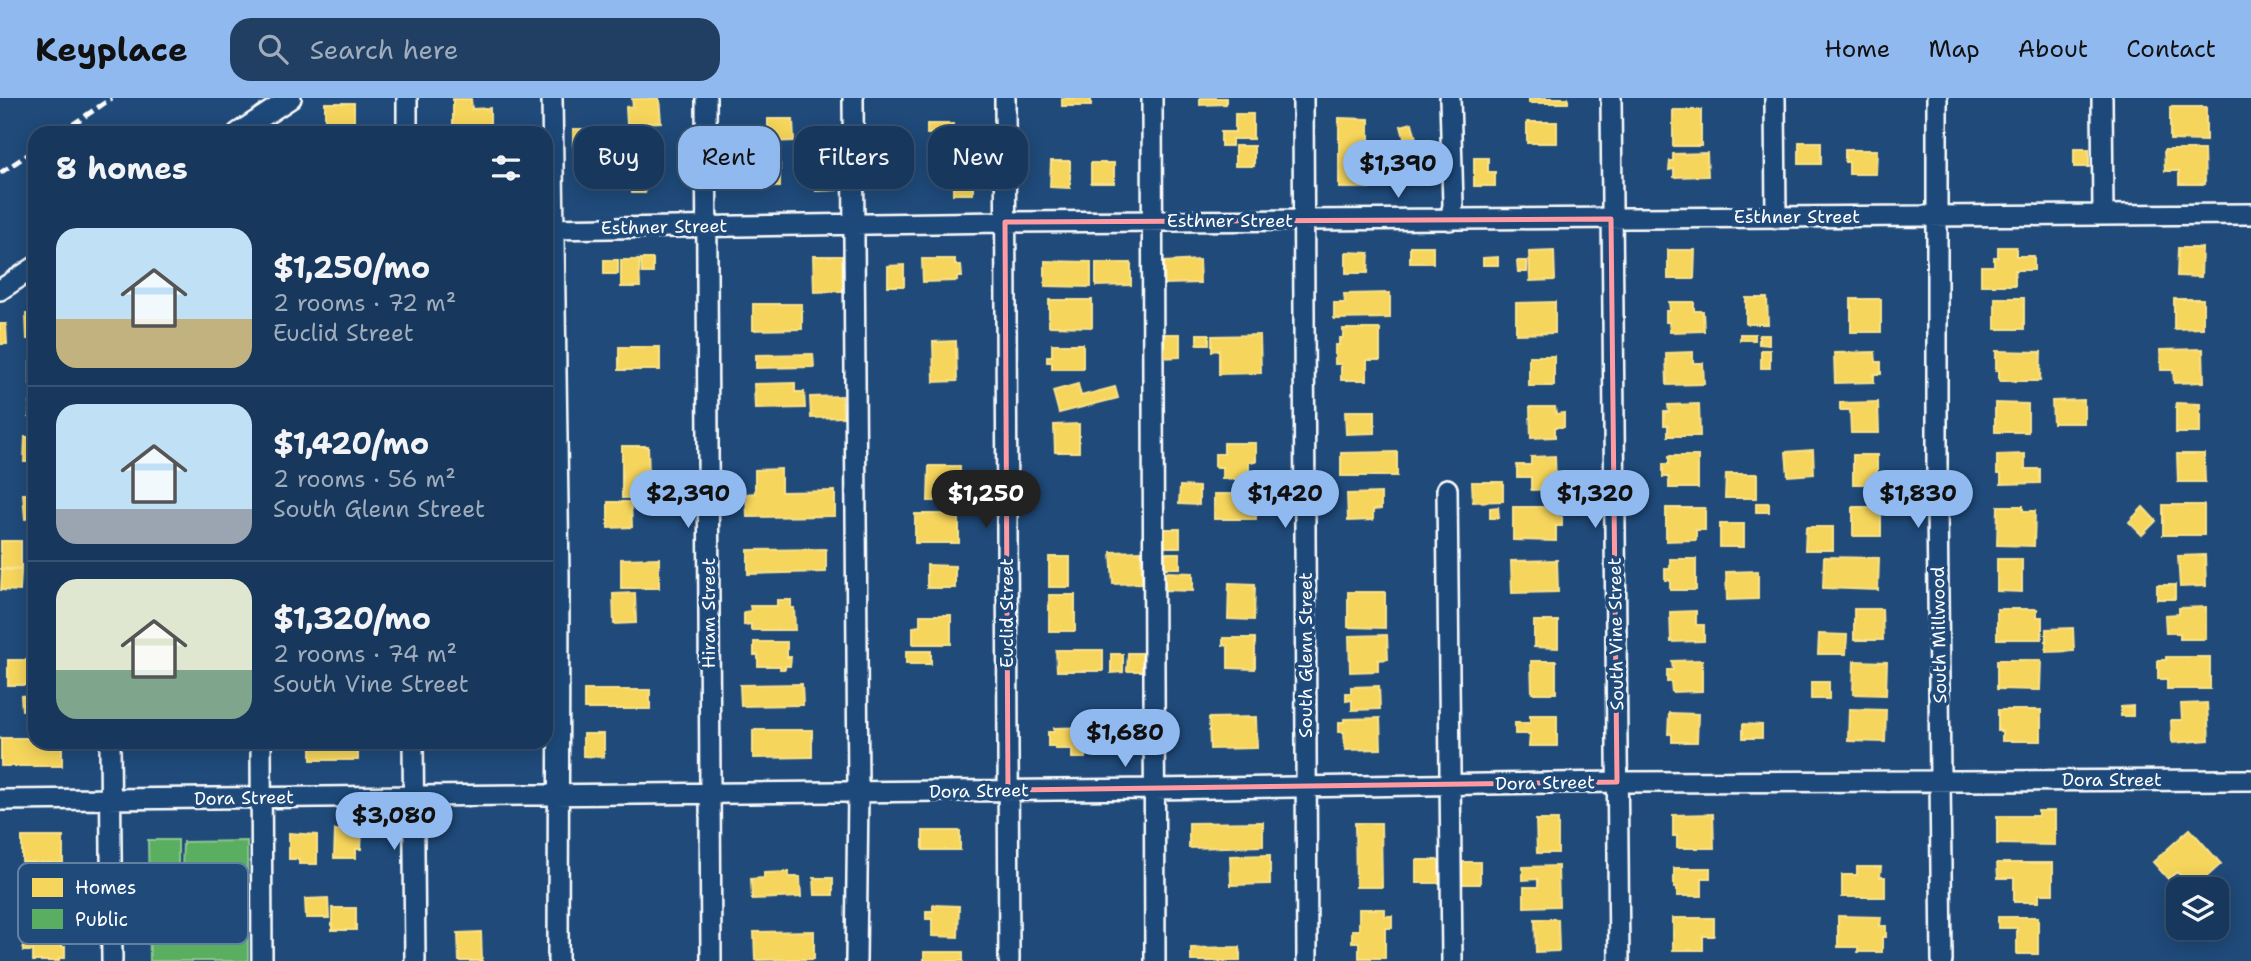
<!DOCTYPE html>
<html lang="en">
<head>
<meta charset="utf-8">
<style>
  :root { --surface:#17385c; --page:#203f62; --text:#f1f3f6; --muted:#9eacbb; --line:#365272; --accent:#90b9f0 }
  body { margin:0; font-family:"Shantell Sans",sans-serif; background:var(--page); color:var(--text); height:100vh; display:flex; flex-direction:column; font-size:26px; white-space:nowrap }
  * { box-sizing:border-box; margin:0 }
  p { font-size:23px; color:var(--muted) }
  .icon { flex:none; width:38px; height:38px; fill:none; stroke:currentColor; stroke-width:2; stroke-linecap:round; stroke-linejoin:round }
  .map { position:relative; flex:1; overflow:hidden }
  .panel { position:absolute; left:28px; top:28px; width:525px; height:623px; display:flex; flex-direction:column; background:var(--surface); border-radius:21px; box-shadow:0 4px 18px #0003,0 0 0 2px var(--line) }
  .panel>* { flex:none }
  .guide { position:absolute; left:574px; top:28px; width:665px; height:63px; display:flex; gap:14px }
  .fabs { position:absolute; left:2166px; top:779px; display:grid; gap:14px }
  .fabs a { display:grid; place-items:center; width:63px; height:63px; border-radius:14px; background:var(--surface); box-shadow:0 4px 18px #0003,0 0 0 2px var(--line); font-size:35px }
  .price { position:absolute; translate:-50% -60px; padding:0 16px; border-radius:24px; background:var(--accent); color:#111; font-size:23px; line-height:46px; filter:drop-shadow(0 2px 4px #0008) }
  .price::after { content:''; position:absolute; left:50%; top:42px; width:21px; height:16px; margin-left:-10px; background:inherit; clip-path:polygon(0 0,100% 0,50% 100%) }
  .price.active { background:#222; color:#fff }
  ul { padding:0; list-style:none }
  li { display:flex; align-items:center; gap:21px; height:175px; padding:0 28px }
  li+li { border-top:2px solid var(--line) }
  li span { display:grid; place-items:center; flex:none; width:196px; height:140px; border-radius:21px; color:#555 }
  li>.icon { margin-inline-start:auto }
  span .icon { width:84px; height:84px; fill:#fffc; stroke-width:1 }
  li b { font-size:30px }
  h2 { display:flex; justify-content:space-between; align-items:center; height:84px; padding:0 28px; font-size:30px }
  .tag { padding:0 24px; border-radius:21px; background:var(--surface); box-shadow:0 4px 18px #0003,0 0 0 2px var(--line); font-size:24px; line-height:63px }
  .tag.active { background:var(--accent); color:#111 }
  header { display:flex; align-items:center; gap:42px; box-sizing:border-box; height:98px; padding:0 35px; background:var(--accent); color:#111 }
  header strong { font-size:33px }
  nav { display:flex; gap:38px; margin-inline-start:auto; font-size:24px }
  .search { width:490px; height:63px; background:var(--page); display:flex; align-items:center; gap:18px; box-sizing:border-box; padding:0 24px; border-radius:21px; color:var(--muted); font-size:26px }
  .map>svg:first-child { display:block }
  .homes { fill:#f6d55c; stroke:#f9e28d; stroke-width:2 }
  .public { fill:#5aae61; stroke:#8cc690; stroke-width:2 }
  .lines { fill:none; stroke-linecap:round; stroke-linejoin:round }
  .minor-casing { stroke:#fff; stroke-width:24 }
  .minor { stroke:#1f4a7a; stroke-width:19 }
  .rail { stroke:#fff; stroke-width:5; stroke-dasharray:10 5; stroke-linecap:butt }
  .marked { fill:none; stroke:#ff9aa2; stroke-width:5; stroke-linejoin:round }
  .labels { text-anchor:middle; dominant-baseline:central; stroke-width:7; stroke-linejoin:round; paint-order:stroke }
  .street-label { font-size:18px; fill:#fff; stroke:#1f4a7a }
  .key { fill:#1f4a7a; stroke:#6280a2; stroke-width:2 }
  .key-label { font-size:19px; fill:#fff }
</style>
</head>
<body>
<header>
<strong>Keyplace</strong>
<div class="search"><svg class="icon" aria-label="search" viewBox="0 0 24 24"><circle cx="10" cy="10" r="6"/><path d="M15 15l6 6"/></svg>Search here</div>
<nav><a>Home</a><a>Map</a><a>About</a><a>Contact</a></nav>
</header>
<div class="map">
<svg width="2251" height="863" viewBox="0 0 2251 863">
  <rect width="100%" height="100%" fill="#1f4a7a"/>
  <filter id="ink" filterUnits="userSpaceOnUse"><feTurbulence type="fractalNoise" baseFrequency=".0143" numOctaves="2"/><feDisplacementMap in="SourceGraphic" scale="14" xChannelSelector="R" yChannelSelector="G"/><feConvolveMatrix kernelMatrix="1 2 1 2 8 2 1 2 1" color-interpolation-filters="sRGB"/></filter>
  <g filter="url(#ink)">
    <path class="homes" d="M659,0l2,24 -34,2 -1,-17 7,-1 -1,-7z
      M1062,0h29v8h-29z
      M1200,0h26v6l-26,1z
      M1529,0h39v5h-39z
      M453,1h18l1,10 18,-1v25h-37z
      M325,5h29v30h-37v-9h8z
      M2170,9h36v34l-36,-1z
      M1673,12h28v36h-28z
      M1235,16h18v25h-21v7h-11v-14h14z
      M1339,20l30,1v69h-30z
      M768,21h25l1,22 -26,1z
      M1527,24h30v21h-30z
      M1412,25l14,55 -11,3 -14,-55z
      M927,26h27v26l-20,1v-17h-7z
      M573,31h20v17h-20z
      M634,31h19l1,15 -19,1z
      M1799,44h22v22h-22z
      M1235,48h19v20h-19z
      M2074,51h15v18h-15z
      M1845,52h32l-1,24h-27v-12h-4z
      M2164,52h40l1,34h-26v-13h-14z
      M1707,55l1,23 -34,1v-8l-5,1 1,-9h3v-7z
      M1474,60h14v14h7v14h-21z
      M1051,63h19v27l-20,-1z
      M1091,65h23v20h-23z
      M780,66v23h-40l-1,-22z
      M630,70h14l1,25h-13v-10h-6v-6h4z
      M836,71l1,21 -21,1 -1,-21z
      M950,72h23v24h-20v-15l-3,1z
      M1410,148h23v17h-23z
      M1998,149h18v9h18v14h-19v15h-34v-19h13v-9h4z
      M2178,150h24l-1,29 -24,-1z
      M1668,152h27l-1,29h-26z
      M1554,153l1,29 -25,1 -1,-29z
      M1346,154l23,1 -1,20h-22z
      M813,158h29l1,35 -29,1z
      M1498,159v8h-15v-7z
      M639,161l1,28h-19v-27z
      M641,161h12v14h-11z
      M922,161h33v6h6l1,12h-5v4l-34,1z
      M604,162h14v14h-14z
      M1199,162l1,23 -35,1 -1,-22z
      M1045,163l46,1v25l-46,-1z
      M1517,163h10v11h-9z
      M1096,165h35v22l-35,1z
      M904,167v21h-16v-20z
      M1390,195v25l-56,1v-16h11l-1,-9z
      M1746,200h21l1,26h-22z
      M1995,200h29v31h-29z
      M1851,201h30v33h-30z
      M2174,201h29v29l-29,1z
      M1049,202h43v27l-43,-1z
      M1555,204v31l-39,1v-31z
      M1669,204h25v9h9l1,20 -34,1 -1,-10h-3v-11h4z
      M753,206h49v25l-49,1z
      M26,216h9v25h-8z
      M0,226h6l1,20h-7z
      M1343,231h37v31h-13v20h-26v-16h-6v-19h4v-7h4z
      M1159,236h21v23l-21,1z
      M1197,236h12v10h-12z
      M1740,236h15v6h-15z
      M1260,237l1,38 -42,1v-24l-7,1v-15z
      M1759,237h10v10l-10,-1z
      M956,243l1,40 -23,1 -1,-40z
      M1052,246h31v25h-31v-7h-5v-6h5z
      M619,249h41v23h-41z
      M2203,251l1,33 -30,1 -1,-13h-12l-1,-20z
      M34,252l1,35h-5v-23h4z
      M1761,252h9v18h-9z
      M1996,253l45,1 -1,29h-41v-10h-3z
      M1693,254v11h10l1,21 -37,1 -1,-32z
      M1875,254l1,10h5v12h-7v8l-39,1 -1,-30z
      M813,256l1,13 -58,1v-13z
      M1529,258h25v30h-25z
      M795,285v9h9l1,16 -50,1 -1,-25z
      M1078,286l3,12 34,-9 3,11 -59,15 -6,-22z
      M842,298l1,21 -32,1 -1,-21z
      M2084,302v23h-31l-1,-22z
      M1878,304l1,31h-28l-1,-23h-10v-7z
      M30,305l5,1v14l-6,-1z
      M1995,305l33,1v28h-33z
      M2176,305l24,1v29h-24z
      M1699,306l1,32h-32v-11h-4v-13h5l-1,-7z
      M1530,309h25l1,7 8,-1v14h-9v10l-24,1z
      M1345,313h30v22l-29,1z
      M1079,326v28h-24l-1,-27z
      M25,339h10v25h-11z
      M1224,345h32v19h-7v17h-27v-12h-7v-13h9z
      M622,348h26l1,30h22v21l-49,1z
      M1813,352l1,24 -26,2 -2,-24z
      M1397,354v24h-56v-23z
      M2025,356v15h15v14l-39,1v-10h-4v-19z
      M2177,356h27l1,28h-27z
      M1853,357h24v29h-24z
      M1555,358l1,33 -25,1v-13h-14v-12h14v-8z
      M1669,358h29v32h-29v-11h-6v-13h6z
      M929,368h31v35h-32z
      M781,371v23l54,-1v25l-88,1 -1,-23 9,-1v-23z
      M1726,376h31v24h-32z
      M1472,384h31v19l-30,1z
      M1180,388l19,1v18l-20,-1z
      M1381,395v16l-8,1v10l-25,1 -1,-27z
      M23,396h12v24l-10,1z
      M1214,396h42v25h-42z
      M608,404h23l1,25 -24,1z
      M1756,405h13v9h-13z
      M2163,407h41v30h-41z
      M1998,408h25v5h12l-1,35 -37,-1z
      M1498,409l1,11h-9v-10z
      M1513,409h45v9l4,1v9h-6v15l-43,-1z
      M1853,409h28v29h-28z
      M2143,409l13,14 -14,14 -13,-13z
      M1666,410h39v22h-9v10l-30,1z
      M915,416h44v29h-44z
      M1720,426h24v23h-24z
      M1806,429h27v23h-28z
      M1161,431h19v18h-19z
      M1,443h20v27l-20,1z
      M826,451v23l-78,2v-24z
      M1141,453l1,32 -29,1 -2,-32z
      M1164,455h16v15h-16z
      M2205,457l1,31 -26,1 -2,-31z
      M1049,459h21v30h-21z
      M1824,459l55,1 -1,32 -55,-2z
      M659,460v30h-38v-29z
      M1670,461h26v31h-26v-10h-5v-11h5z
      M1997,461h25v33l-25,-1z
      M1557,462l1,32 -46,1 -1,-32z
      M927,467l28,1v22h-28z
      M2,472h19l-1,21 -19,-1z
      M1758,473v28l-31,1 -1,-28z
      M1164,474l29,1v18l-30,-1z
      M1229,485l26,1 -1,36 -26,-1z
      M2157,487h18v14h-18z
      M1348,494h37v36l-37,-1z
      M635,495l1,30 -22,1 -1,-30z
      M1049,497h26v36h-26z
      M777,502h14v8h3l1,22h-44v-6l-7,1v-13l7,-1 -1,-5h27z
      M2206,509v32h-26v-6h-14l-1,-18 14,-1v-6z
      M1854,511h28l1,31h-29z
      M1997,511h40v8h5v22h-45z
      M1696,513v14h8v16l-33,1 -1,-30z
      M920,517h31v29h-38v-17l7,-1z
      M1534,523h24v27l-24,-1z
      M2073,530l1,23 -28,1v-23z
      M1819,536l28,1 -1,19h-28z
      M1387,537l1,24 -10,1v11l-28,1 -1,-36z
      M1223,540h32v31l-27,-1v-22l-5,-1z
      M754,544h33v15h4l-1,9h-5v3h-5v-3h-22v-11h-4z
      M1056,552h47v21h-46z
      M906,553h25v13h-25z
      M1128,555h14v18h-15z
      M1111,556h12v18l-12,1z
      M2166,559h44v32h-43v-10h-9v-19h8z
      M8,562h27v25h-27z
      M1702,562v31l-30,1 -1,-10h-4v-12h6l-1,-9z
      M1997,562h44l-1,30 -43,-1z
      M1531,563h25v32h-24z
      M1854,563l33,1 -1,33 -33,-1z
      M1811,584h18v17h-18z
      M802,586l1,21 -62,1 -1,-21z
      M1379,588l1,23 -28,1v-10l-6,1v-8h5v-6z
      M584,592h66v19h-66z
      M35,597v33l-3,1 -1,-20 -9,1 -1,-14z
      M2207,605l2,37 -37,3 -1,-23h11l-1,-16z
      M2133,608v10h-12v-9z
      M1849,611l37,1 -1,32 -37,-1z
      M1998,612h43v31h-39v-10h-4z
      M1669,615l29,1 -1,28h-25v-8h-4z
      M1530,617h27v31h-28l1,-12h-15v-11h15z
      M1256,619l1,31 -47,1 -1,-31z
      M1380,620l1,31 -36,1 -1,-18h-5v-10h5v-3z
      M1122,623h21v18h-11v8h-10z
      M1743,626l19,1v13h-19z
      M1095,629v23h-10v8h-13v-9h-17v-3h-7v-14h6v-4z
      M753,632h59v27l-59,1z
      M583,636h21v23l-21,-1z
      M1,640h34v4h27v24h-61z
      M311,644h47v18h-47z
      M457,644h52l1,5 -53,1z
      M2038,713h17v34l-58,-1v-28h41z
      M1713,716l1,34h-37v-12h-4v-21z
      M1536,722h22v33h-21z
      M1263,724v24l-74,2v-25z
      M1355,725h26l1,64h-26z
      M2190,731l31,35 -28,25 -16,-17 -9,7 -15,-17z
      M335,732l27,1 -1,18h-5v9h-22z
      M923,733h37v19h-37z
      M289,735l28,2v29h-18v-5h-10z
      M22,739h41v26l-41,-1z
      M1270,757v29l-39,1 -1,-29z
      M1416,762h23v23h-23z
      M1457,764h23v22h-23z
      M1997,765h56v31h-14v8h-25v-24h-16z
      M1558,768l1,40 -35,1v-20h14v-8l-15,1v-13z
      M1857,769h24l-1,10h5v20h-43v-22h15z
      M1674,770h36v10h-8v18h-25v-8h-3z
      M789,774v5h11l1,20 -49,2 -1,-20 13,-1v-5z
      M814,780h19v17h-18z
      M328,800l1,20h-23l-1,-19z
      M933,807l26,1 -1,31 -26,-1v-17h-6v-8h7z
      M332,810h24v22h-24z
      M1359,811h26v7h7v12h-7v30h-26v-16h-7v-12h7z
      M1838,818l43,1 -1,9h6v11h-4v15h-24v-5h-20z
      M1998,819h40v37h-21v-26h-19z
      M1673,820h41v18h-11v14h-30z
      M1535,821h23l1,32 -23,1z
      M814,833v28l-59,1 -1,-28z
      M481,834l1,29h-23l-1,-28z
      M23,838l38,1v10h4v11h-6v3h-26v-10h-10z
      M1240,849v14h-49v-13z
      M924,854h39v9h-39z"/>
    <path class="public" d="M148,742h30v56h-29z
      M247,743l1,120h-98l-1,-58h32l2,-61z"/>
    <g class="lines">
      <g class="minor-casing">
        <path id="minor" d="M407,0v35
          M552,0l7,478 -1,385
          M706,0l5,863
          M853,0l5,694 -2,169
          M1005,0l4,863
          M1152,0l3,863
          M1303,0l4,863
          M1450,0l3,107 -3,15
          M1611,0l8,863
          M1775,0l1,120
          M1937,0v403l5,460
          M2102,0l1,117
          M238,35l53,-35
          M546,131l459,-7 1246,-8
          M0,192l35,-23
          M1447,391l5,472
          M110,644l2,219
          M261,644l1,219
          M413,644l2,219
          M0,702l1155,-11 462,-7 634,-2"/>
      </g>
      <use href="#minor" class="minor"/>
      <path class="rail" d="M60,35l52,-35
        M0,75l35,-23"/>
    </g>
  </g>
  <path class="marked" d="M1611,121l6,563 -609,8 -3,-568z"/>
  <g class="labels">
    <g class="street-label">
      <text x="1797" y="119">Esthner Street</text>
      <text x="1230" y="123">Esthner Street</text>
      <text transform="translate(664 129) rotate(-1)">Esthner Street</text>
      <text transform="translate(709 515) rotate(-90)">Hiram Street</text>
      <text transform="translate(1007 515) rotate(-90)">Euclid Street</text>
      <text transform="translate(1616 536) rotate(-91)">South Vine Street</text>
      <text transform="translate(1939 537) rotate(-91)">South Millwood</text>
      <text transform="translate(1306 557) rotate(-90)">South Glenn Street</text>
      <text x="2112" y="682">Dora Street</text>
      <text transform="translate(1545 685) rotate(-1)">Dora Street</text>
      <text transform="translate(979 693) rotate(-1)">Dora Street</text>
      <text transform="translate(244 700) rotate(-1)">Dora Street</text>
    </g>
  </g>
  <rect x="18" y="765" width="230" height="81" rx="10" class="key"/>
  <rect x="32" y="780" width="31" height="19" fill="#f6d55c"/>
  <rect x="32" y="811" width="31" height="20" fill="#5aae61"/>
  <g class="key-label">
    <text x="75" y="796">Homes</text>
    <text x="75" y="828">Public</text>
  </g>
</svg>
<div class="fabs">
<a><svg class="icon" aria-label="layers" viewBox="0 0 24 24"><path d="M12 4l9 5-9 5-9-5zM3 14l9 5 9-5"/></svg></a>
</div>
<b class="price" style="left:1398px;top:102px">$1,390</b>
<b class="price" style="left:688px;top:432px">$2,390</b>
<b class="price active" style="left:986px;top:432px">$1,250</b>
<b class="price" style="left:1285px;top:432px">$1,420</b>
<b class="price" style="left:1595px;top:432px">$1,320</b>
<b class="price" style="left:1918px;top:432px">$1,830</b>
<b class="price" style="left:1125px;top:671px">$1,680</b>
<b class="price" style="left:394px;top:754px">$3,080</b>
<div class="guide">
<a class="tag">Buy</a>
<a class="tag active">Rent</a>
<a class="tag">Filters</a>
<a class="tag">New</a>
</div>
<section class="panel">
<h2>8 homes<svg class="icon" aria-label="filters" viewBox="0 0 24 24"><path d="M4 7h16M4 17h16"/><circle cx="9" cy="7" r="2"/><circle cx="15" cy="17" r="2"/></svg></h2>
<ul>
<li><span style="background:linear-gradient(#bfe0f5 65%,#c2b280 0)"><svg class="icon" aria-label="home" viewBox="0 0 24 24"><path d="M3 11l9-7 9 7M6 9v11h12V9"/></svg></span><div><b>$1,250/mo</b><p>2 rooms · 72 m²</p><p>Euclid Street</p></div></li>
<li><span style="background:linear-gradient(#bfe0f5 75%,#9aa5b1 0)"><svg class="icon" aria-label="home" viewBox="0 0 24 24"><path d="M3 11l9-7 9 7M6 9v11h12V9"/></svg></span><div><b>$1,420/mo</b><p>2 rooms · 56 m²</p><p>South Glenn Street</p></div></li>
<li><span style="background:linear-gradient(#dfe7d0 65%,#7fa58c 0)"><svg class="icon" aria-label="home" viewBox="0 0 24 24"><path d="M3 11l9-7 9 7M6 9v11h12V9"/></svg></span><div><b>$1,320/mo</b><p>2 rooms · 74 m²</p><p>South Vine Street</p></div></li>
</ul>
</section>
</div>
</body>
</html>
